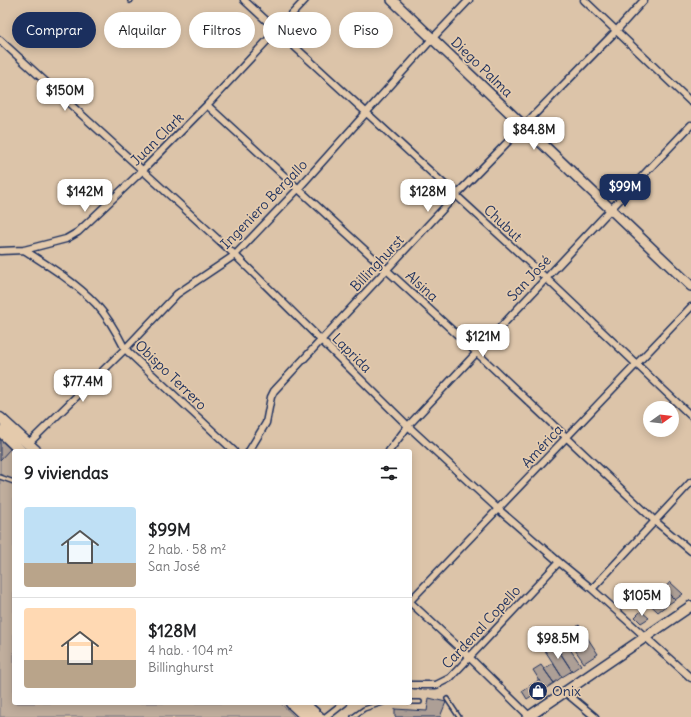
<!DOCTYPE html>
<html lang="es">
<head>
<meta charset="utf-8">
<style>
  :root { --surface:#fff; --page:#f6f6f6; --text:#202124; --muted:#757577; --line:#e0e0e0; --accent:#1b2f5e }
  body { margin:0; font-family:Delius,sans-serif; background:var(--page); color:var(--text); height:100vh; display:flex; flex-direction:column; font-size:15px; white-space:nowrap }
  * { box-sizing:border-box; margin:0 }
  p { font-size:13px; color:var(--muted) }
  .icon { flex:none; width:22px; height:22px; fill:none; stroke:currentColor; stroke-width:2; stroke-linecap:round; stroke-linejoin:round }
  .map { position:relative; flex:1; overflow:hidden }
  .side { position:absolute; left:12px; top:449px; width:400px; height:256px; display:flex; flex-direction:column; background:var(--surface); border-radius:4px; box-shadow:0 2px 10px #0003 }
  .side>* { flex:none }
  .hud { position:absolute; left:12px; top:12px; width:400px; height:36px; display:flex; gap:8px }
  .needle { width:26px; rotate:75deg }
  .buttons { position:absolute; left:643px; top:401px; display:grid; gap:8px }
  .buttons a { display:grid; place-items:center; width:36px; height:36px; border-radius:50%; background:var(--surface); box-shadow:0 2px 10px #0003; font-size:20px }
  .price { position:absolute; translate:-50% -34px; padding:0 9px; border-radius:8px; background:#fff; color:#222; font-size:13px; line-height:26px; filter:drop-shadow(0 1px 2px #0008) }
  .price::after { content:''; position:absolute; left:50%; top:24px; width:12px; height:9px; margin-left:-6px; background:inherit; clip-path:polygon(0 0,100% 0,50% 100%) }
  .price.active { background:var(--accent); color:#fff }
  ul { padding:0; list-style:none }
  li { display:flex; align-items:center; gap:12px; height:100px; padding:0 12px }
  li+li { border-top:1px solid var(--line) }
  li span { display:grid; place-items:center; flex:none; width:112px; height:80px; border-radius:4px; color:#555 }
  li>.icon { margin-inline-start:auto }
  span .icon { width:48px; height:48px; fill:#fffc; stroke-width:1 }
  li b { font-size:17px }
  h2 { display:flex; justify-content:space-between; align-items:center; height:48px; padding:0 12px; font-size:17px }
  .chip { padding:0 14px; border-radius:18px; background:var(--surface); box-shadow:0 2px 10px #0003; font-size:14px; line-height:36px }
  .chip.active { background:var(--accent); color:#fff }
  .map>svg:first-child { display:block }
  .green { fill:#c0ae9d; stroke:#6e6e7e }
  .building { fill:#ad9f96; stroke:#1b2f5e }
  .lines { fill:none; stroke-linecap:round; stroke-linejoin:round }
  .service-casing { stroke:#1b2f5e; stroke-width:6 }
  .minor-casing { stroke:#1b2f5e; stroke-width:9 }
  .secondary-casing { stroke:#1b2f5e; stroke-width:12 }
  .primary-casing { stroke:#1b2f5e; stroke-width:13 }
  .service { stroke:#e4caac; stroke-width:3 }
  .minor { stroke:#e4caac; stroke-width:6 }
  .secondary { stroke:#e4caac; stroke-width:9 }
  .primary { stroke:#e4caac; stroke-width:10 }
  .labels { text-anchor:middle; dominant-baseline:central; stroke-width:3.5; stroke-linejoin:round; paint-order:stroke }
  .street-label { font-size:14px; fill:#1b2f5e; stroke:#e4caac }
  .poi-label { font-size:14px; fill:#1b2f5e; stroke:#e4caac; text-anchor:start }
</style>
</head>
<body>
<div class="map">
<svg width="691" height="717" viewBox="0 0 691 717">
  <rect width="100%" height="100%" fill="#dcc4a9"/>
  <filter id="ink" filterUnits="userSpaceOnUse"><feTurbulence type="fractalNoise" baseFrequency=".025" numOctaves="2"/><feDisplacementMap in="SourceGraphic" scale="8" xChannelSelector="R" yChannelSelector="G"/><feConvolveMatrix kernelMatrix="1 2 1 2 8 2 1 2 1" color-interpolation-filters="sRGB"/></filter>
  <g filter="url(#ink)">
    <path class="green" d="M0,439l14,13v251h266l15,14h-295z"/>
    <path class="building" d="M0,438l11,10 -11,12z
      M670,582l13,12 -8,6 -11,-11z
      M661,586l14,14 -8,5 -13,-12z
      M647,587l20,18 -9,7 -18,-17z
      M641,611l8,7 -8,5 -6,-6z
      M579,625l19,29 -14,9 -19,-28z
      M554,643l18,28 -10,6 -18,-28z
      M567,645l14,20 -9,6 -14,-21z
      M553,663l9,14 -8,6 -10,-14z
      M541,665l13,18 -9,6 -12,-19z
      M539,680l6,9 -11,7 -1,-1 -6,4 -5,-8z
      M429,698l17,4 -6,15h-45v-8l32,2z"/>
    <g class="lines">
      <g class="service-casing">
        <path id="service" d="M130,1l1,-1
          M0,477l14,5
          M447,699l12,18
          M410,702h10
          M353,717l11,-8 19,-6"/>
      </g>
      <g class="minor-casing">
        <path id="minor" d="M244,0l302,278 145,138
          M584,0l107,102
          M0,40l235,215 173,171 90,83 61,53 33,27 99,89
          M207,105l269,247 179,169 36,30
          M24,250c25,16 52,33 72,54 12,13 21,29 29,45l109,102
          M0,251l24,-1 42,-11 12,-7 65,-62 64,-65 98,-105
          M28,444l97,-95 52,-55 58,-39 63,-66 134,-150 37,-39
          M249,451l17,-28 5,-26 3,-6 182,-196 160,-164 28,-31
          M389,451l19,-25 203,-217 80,-84
          M592,589l99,-107
          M410,601l281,-294
          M410,602l59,55 60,59
          M410,685h26l14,-7 109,-116
          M565,692l30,25
          M326,717l18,-14"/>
      </g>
      <g class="secondary-casing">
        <path id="secondary" d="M392,0l299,286
          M528,717l163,-111"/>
      </g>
      <g class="primary-casing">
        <path id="primary" d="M0,418l36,33
          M0,431l21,20
          M291,703l15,14
          M303,703l16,14"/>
      </g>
      <use href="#service" class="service"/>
      <use href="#minor" class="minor"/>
      <use href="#secondary" class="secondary"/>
      <use href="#primary" class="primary"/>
    </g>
  </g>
  <defs>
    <g id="shop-disc" transform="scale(1)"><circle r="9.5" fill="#1b2f5e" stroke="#e4caac"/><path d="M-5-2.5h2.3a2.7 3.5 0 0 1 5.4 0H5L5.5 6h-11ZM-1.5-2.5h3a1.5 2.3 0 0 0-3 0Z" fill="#fff"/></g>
  </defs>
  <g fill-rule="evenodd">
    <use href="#shop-disc" x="538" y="691"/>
  </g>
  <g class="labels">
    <g class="street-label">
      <text transform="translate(482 67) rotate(44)">Diego Palma</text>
      <text transform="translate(157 139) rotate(-45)">Juan Clark</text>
      <text transform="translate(264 204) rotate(-46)">Ingeniero Bergallo</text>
      <text transform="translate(503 223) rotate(43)">Chubut</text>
      <text transform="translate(377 263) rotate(-47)">Billinghurst</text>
      <text transform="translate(529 278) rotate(-47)">San José</text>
      <text transform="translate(422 286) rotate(42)">Alsina</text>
      <text transform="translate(352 353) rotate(45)">Laprida</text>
      <text transform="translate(171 375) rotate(44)">Obispo Terrero</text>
      <text transform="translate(542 446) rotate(-47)">América</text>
      <text transform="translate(481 627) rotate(-47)">Cardenal Copello</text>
    </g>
    <g class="poi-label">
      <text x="552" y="691">Onix</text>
    </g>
  </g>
</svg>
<div class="buttons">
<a><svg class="needle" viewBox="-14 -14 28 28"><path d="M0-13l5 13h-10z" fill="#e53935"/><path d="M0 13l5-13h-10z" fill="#757577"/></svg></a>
</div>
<b class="price" style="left:65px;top:112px">$150M</b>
<b class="price" style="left:534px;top:151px">$84.8M</b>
<b class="price active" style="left:625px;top:208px">$99M</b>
<b class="price" style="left:85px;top:213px">$142M</b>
<b class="price" style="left:428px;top:213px">$128M</b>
<b class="price" style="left:483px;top:358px">$121M</b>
<b class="price" style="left:83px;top:403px">$77.4M</b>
<b class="price" style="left:642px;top:617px">$105M</b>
<b class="price" style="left:558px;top:660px">$98.5M</b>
<div class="hud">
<a class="chip active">Comprar</a>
<a class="chip">Alquilar</a>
<a class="chip">Filtros</a>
<a class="chip">Nuevo</a>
<a class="chip">Piso</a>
</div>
<section class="side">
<h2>9 viviendas<svg class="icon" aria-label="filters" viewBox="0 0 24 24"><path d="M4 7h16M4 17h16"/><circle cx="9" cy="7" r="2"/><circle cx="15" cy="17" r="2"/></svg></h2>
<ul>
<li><span style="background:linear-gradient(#bfe0f5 70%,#b9a48a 0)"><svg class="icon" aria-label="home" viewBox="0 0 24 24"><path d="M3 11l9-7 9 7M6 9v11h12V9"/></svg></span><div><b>$99M</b><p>2 hab. · 58 m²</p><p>San José</p></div></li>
<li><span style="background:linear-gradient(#ffd9b3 65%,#b9a48a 0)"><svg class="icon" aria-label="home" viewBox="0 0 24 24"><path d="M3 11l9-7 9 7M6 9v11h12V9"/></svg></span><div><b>$128M</b><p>4 hab. · 104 m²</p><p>Billinghurst</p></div></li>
</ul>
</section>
</div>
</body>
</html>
